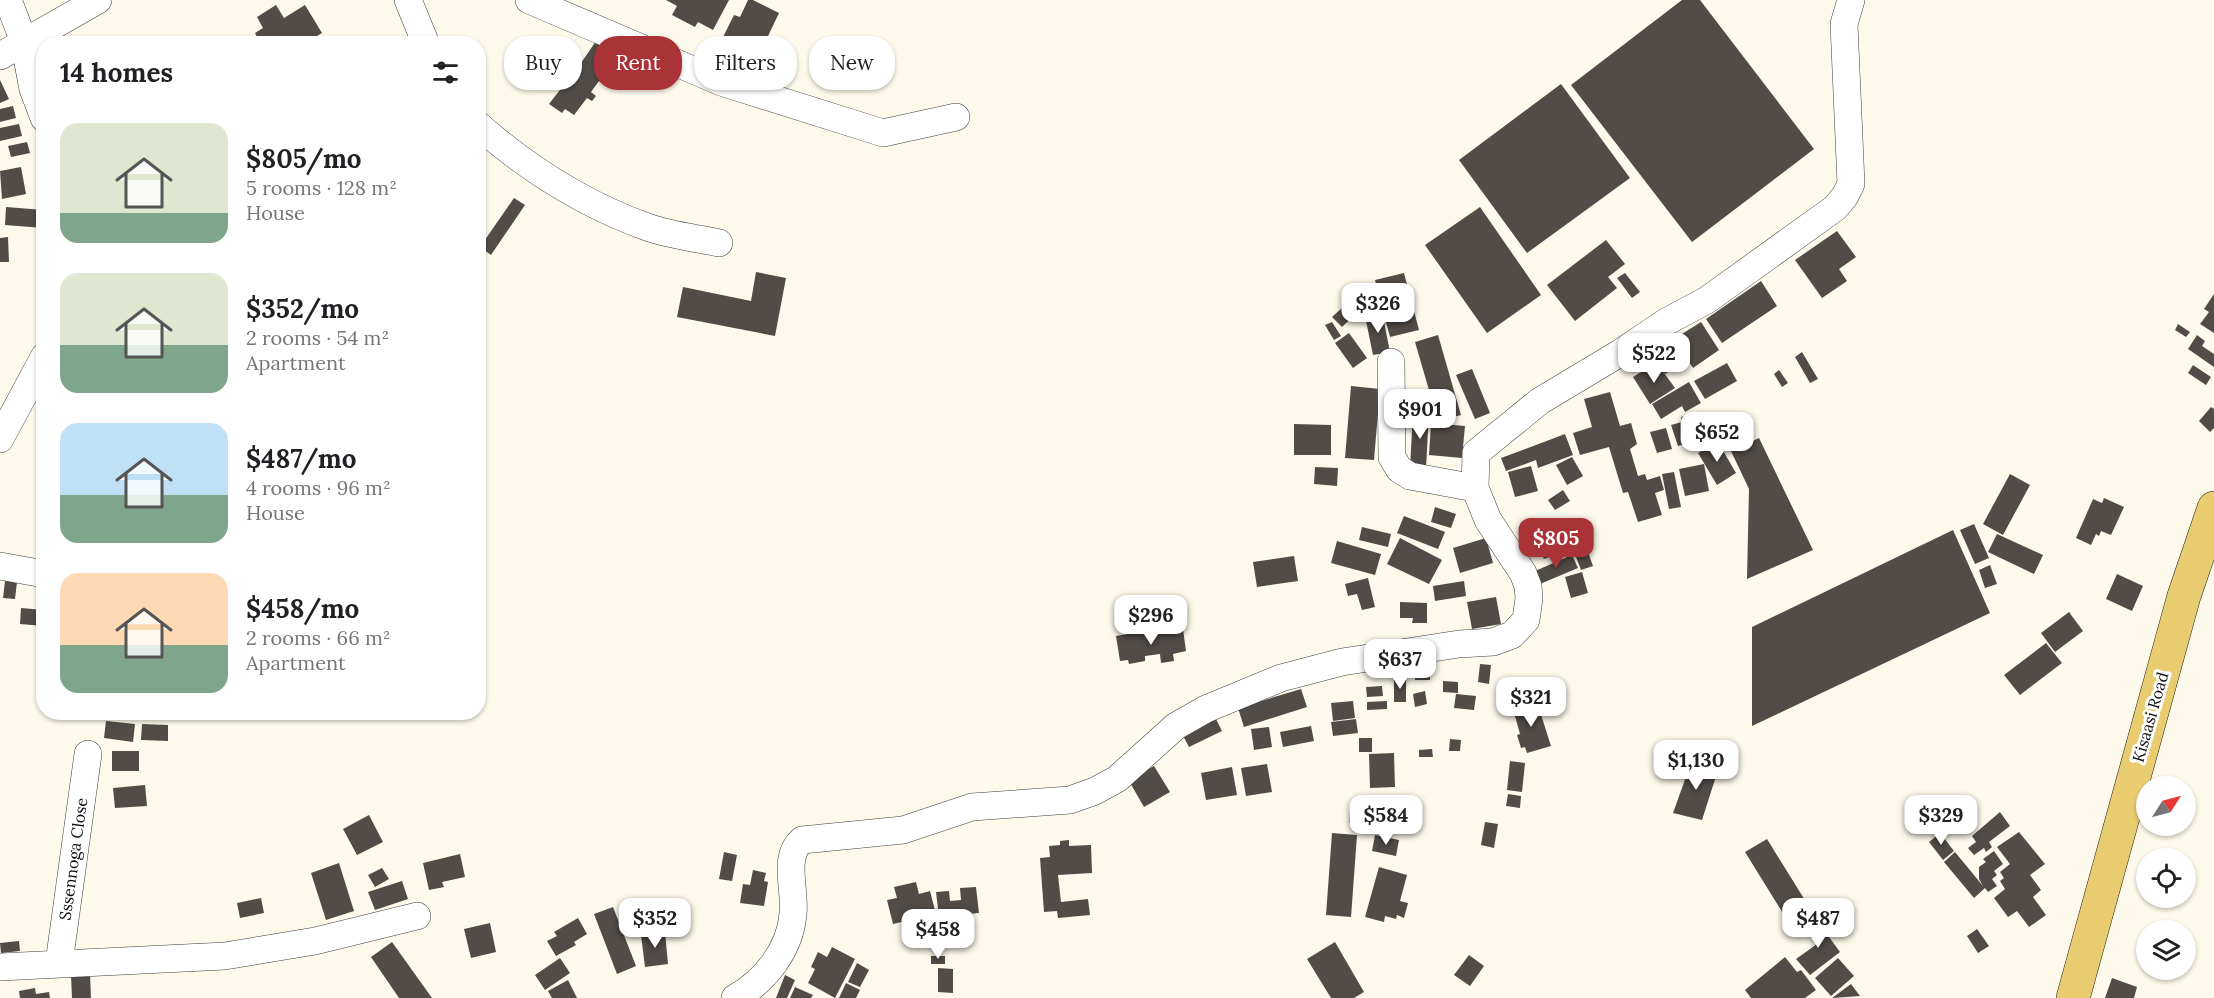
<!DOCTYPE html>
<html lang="en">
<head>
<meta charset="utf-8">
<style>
  :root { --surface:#fff; --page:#f6f6f6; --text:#202124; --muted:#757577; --accent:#aa3338 }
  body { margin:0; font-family:Lora,serif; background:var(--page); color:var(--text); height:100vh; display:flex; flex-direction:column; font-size:22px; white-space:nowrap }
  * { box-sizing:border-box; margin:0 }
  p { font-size:20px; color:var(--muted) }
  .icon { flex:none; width:33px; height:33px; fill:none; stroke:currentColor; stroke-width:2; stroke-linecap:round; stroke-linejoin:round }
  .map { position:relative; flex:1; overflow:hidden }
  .sheet { position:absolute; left:36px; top:36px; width:450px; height:684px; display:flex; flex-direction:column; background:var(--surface); border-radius:24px; box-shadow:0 2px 4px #0004 }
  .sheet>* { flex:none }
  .banner { position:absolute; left:504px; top:36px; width:570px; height:54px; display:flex; gap:12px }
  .needle { width:39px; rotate:54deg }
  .buttons { position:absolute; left:2136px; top:776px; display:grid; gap:12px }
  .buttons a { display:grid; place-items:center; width:60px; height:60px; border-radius:50%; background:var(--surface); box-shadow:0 2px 4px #0004; font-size:30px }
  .price { position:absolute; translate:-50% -51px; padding:0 14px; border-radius:12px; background:#fff; color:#222; font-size:20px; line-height:39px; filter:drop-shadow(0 2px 3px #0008) }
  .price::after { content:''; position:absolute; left:50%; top:36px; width:18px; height:14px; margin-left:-9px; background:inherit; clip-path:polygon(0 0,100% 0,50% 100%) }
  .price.on { background:var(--accent); color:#fff }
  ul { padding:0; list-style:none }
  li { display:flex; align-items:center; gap:18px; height:150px; padding:0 24px }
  li span { display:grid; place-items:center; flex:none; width:168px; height:120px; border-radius:18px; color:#555 }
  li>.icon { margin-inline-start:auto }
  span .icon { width:72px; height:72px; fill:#fffc; stroke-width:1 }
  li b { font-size:26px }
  h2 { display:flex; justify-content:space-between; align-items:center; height:72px; padding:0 24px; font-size:26px }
  .chip { padding:0 21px; border-radius:24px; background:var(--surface); box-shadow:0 2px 4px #0004; font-size:21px; line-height:54px }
  .chip.on { background:var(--accent); color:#fff }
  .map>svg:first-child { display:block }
  .building { fill:#524c48 }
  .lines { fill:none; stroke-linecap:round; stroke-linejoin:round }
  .minor-casing { stroke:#3e3e3e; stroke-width:28 }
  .major-casing { stroke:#1c1c1c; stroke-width:34 }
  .minor { stroke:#fff; stroke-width:27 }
  .major { stroke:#e9cc6f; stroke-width:33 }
  .labels { text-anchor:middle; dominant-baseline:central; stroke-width:6; stroke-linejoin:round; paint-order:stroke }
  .street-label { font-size:16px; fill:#0b0b0b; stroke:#fff }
</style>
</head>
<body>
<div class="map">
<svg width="2214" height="998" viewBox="0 0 2214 998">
  <rect width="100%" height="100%" fill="#fdf9eb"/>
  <path class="building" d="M666,0h63l-16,30 -15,-8 -3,5 -23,-12 5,-9z
    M748,0h5l26,13 -19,40 -8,-3 -5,4 -6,-3 -2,5 -14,-7 3,-7 -6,-3 12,-24 6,2z
    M1682,0h18l114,149 -122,93 -121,-157z
    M276,5l8,13 21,-13 17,28 -18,11h-49l4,-3 -4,-8 8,-5 -6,-11z
    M596,41l21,16 -13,16 5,4 -5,8 -5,-4 -8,11 5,4 -4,5 -5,-3 -13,17 -9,-6 -3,4 -13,-9 17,-22 -4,-2 15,-19 4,2z
    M0,80l9,19 -9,4z
    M1561,84l69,94 -103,75 -68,-93z
    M13,106l3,12 -16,4v-13z
    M19,124l3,12 -22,5v-13z
    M27,142l3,11 -19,4 -3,-11z
    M21,167l5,27 -24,5 -2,-28z
    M514,198l11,7 -34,50 -11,-8z
    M6,207l38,3v18l-39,-3z
    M1480,207l61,88 -54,38 -62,-88z
    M1837,231l19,26 -17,12 8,12 -25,17 -27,-38z
    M8,237l1,25h-9v-24z
    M1606,240l19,24 -17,13 9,11 -42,33 -28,-36z
    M756,272l30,6 -11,58 -98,-19 6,-30 68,14z
    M1404,273l15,57 -29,7 -15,-57z
    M1625,273l15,19 -8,6 -15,-20z
    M1761,281l16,25 -55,37 -16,-24z
    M1367,285l9,10 -34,32 -10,-10z
    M2214,294v39l-14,-9 9,-12 -5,-3z
    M1382,312l8,40 -17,3 -8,-39z
    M1332,322l9,14 -7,4 -9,-15z
    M1701,322l18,28 -26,18 -19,-29z
    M2178,324l12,8 -4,5 -11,-7z
    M1349,333l18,25 -14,10 -18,-25z
    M1438,335l23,80 -23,6 -23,-79z
    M2197,335l8,6 -3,5 12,8v13l-26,-18z
    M1660,343l15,25 -10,6 -15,-25z
    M1802,352l16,27 -8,4 -15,-26z
    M1727,363l10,18 -32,18 -11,-18z
    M2193,365l18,12 -5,8 -18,-12z
    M1659,366l16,22 -25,16 -17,-27 16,-10 2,3z
    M1472,369l18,44 -15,6 -19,-44z
    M1779,370l9,13 -6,4 -8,-13z
    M1689,382l12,21 -16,9 -3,-6 -21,13 -9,-15z
    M1351,386l29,3 -6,71 -29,-2z
    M1610,392l10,34 11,-3 6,21 -7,5 8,27 7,-2 2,6 13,-4 4,14 -9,3 7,22 -24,7 -10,-30 -5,1 -14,-46 -29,8 -7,-22 19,-6 -8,-28z
    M2211,407l3,2v19l-4,4 -11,-11z
    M1413,412h16l-3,57 -16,-1z
    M1691,414l2,5 10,-3 7,21 -32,9 -7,-21 11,-3 -1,-5z
    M1431,423l34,3 -3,32 -33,-3z
    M1294,424l37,1v30h-37z
    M1666,428l6,21 -15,4 -7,-21z
    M1565,434l8,21 -35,13 -2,-8 -30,11 -5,-13z
    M1759,438l54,112 -66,29 2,-90 -18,-38z
    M1718,442l18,31 -19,12 -19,-32z
    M1572,457l11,19 -16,9 -11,-20z
    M1704,464l5,27 -24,5 -6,-27z
    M1531,466l7,25 -23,6 -7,-25z
    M1315,467l23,1 -1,18 -23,-2z
    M1674,472l7,35 -12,2 -7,-35z
    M2010,474l20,11 -27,50 -20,-11z
    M1563,490l7,11 -15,9 -7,-10z
    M2104,498l20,9 -13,28 -10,-4 -2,5 -3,-2 -5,11 -15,-7 17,-39 9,4z
    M1435,507l21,7 -5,14 -20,-6z
    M1404,516l41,16 -7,17 -41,-16z
    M1556,521l11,29 -23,9 -9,-20 4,-2 -3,-8z
    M1974,524l15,34 -14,6 -15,-34z
    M1362,527l29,7 -3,13 -29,-7z
    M1953,530l37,83 -238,113v-99z
    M1997,534l46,21 -9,19 -46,-22z
    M1400,538l42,22 -13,24 -42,-20z
    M1486,538l7,25 -33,10 -7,-25z
    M1337,541l44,13 -6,21 -44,-12z
    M1588,552l5,14 -12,4 -5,-13z
    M1572,555l6,13 -38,16 -5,-13z
    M1294,556l4,25 -41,6 -4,-25z
    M1990,565l7,19 -12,4 -6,-18z
    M1582,572l6,21 -17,5 -6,-21z
    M2117,574l26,12 -11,25 -26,-12z
    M1368,578l7,29 -13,3 -5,-16 -9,2 -3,-12z
    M5,581l12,1 -2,17 -12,-1z
    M1464,581l2,15 -31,5 -2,-15z
    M1496,597l5,27 -29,5 -5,-27z
    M1400,602l27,1v20h-15l1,-5h-13z
    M21,608l23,2v16l-24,-2z
    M2069,612l14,19 -28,21 -14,-19z
    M1183,629l3,22 -13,3 1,7 -13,2 -1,-9 -15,2v5l-16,3 -1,-4 -8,1 -4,-25 30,-5 1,4z
    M2046,643l16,20 -42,32 -16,-20z
    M1480,664l11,1 -2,19 -11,-2z
    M1415,665h15v15h-15z
    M1394,678h12v24h-12z
    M1443,681l15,1v11l-15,-1z
    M1382,686l1,10 -16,1 -1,-10z
    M1301,689l6,18 -63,20 -6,-19z
    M1425,691l2,13 -12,3 -2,-13z
    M1456,694l20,2 -2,14 -20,-2z
    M1353,701l2,17 -22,3 -2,-18z
    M1387,701v8l-20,1v-8z
    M1537,702l14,44 -24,7 -2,-6 -4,1 -4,-13 3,-1 -7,-25z
    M1214,715l8,16 -33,16 -8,-15z
    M1356,719l2,14 -25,3 -2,-14z
    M106,721l29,3 -2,18 -29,-4z
    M142,724l26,1v16l-27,-1z
    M1311,726l3,15 -31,6 -3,-15z
    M1269,727l3,20 -18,3 -3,-21z
    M1359,738h13v14h-13z
    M1450,739l11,1 -1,11h-11z
    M1432,749l1,8h-14v-7z
    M112,751h27v20h-27z
    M1394,753l1,34 -25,1 -1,-34z
    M1692,760l26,10 -16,50 -29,-7z
    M1510,761l15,2 -3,29 -15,-2z
    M1267,764l5,28 -26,4 -5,-28z
    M1154,766l16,26 -26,15 -15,-26z
    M1232,767l5,28 -31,5 -5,-27z
    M145,785l2,21 -32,2 -2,-20z
    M1508,794l13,2 -1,12 -14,-2z
    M1364,795h22v12h-22z
    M1389,795h13l1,24h-14z
    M1350,807l13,1 -1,16 -13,-1z
    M1367,810h17v13l-17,1z
    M2000,812l10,14 -21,16 3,5 -6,5 -2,-4 -10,7 -6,-7 8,-6 -4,-6z
    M369,815l14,27 -26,13 -14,-26z
    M1485,822l13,2 -4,24 -13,-3z
    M2019,832l26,32 -15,11 11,15 -8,7 13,18 -17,12 -12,-16 -9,6 -14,-19 11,-9 -5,-8 4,-3 -4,-6 10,-8 -13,-17z
    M1332,833l25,2 -6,82 -25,-2z
    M1940,833l14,18 -11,9 -14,-18z
    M1375,835l24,5 -3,16 -24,-5z
    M1767,839l49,79 -22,13 -49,-79z
    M1069,840v6l22,-1 1,28 -34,2 3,27 27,-3 2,16 -32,3 -1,-7 -13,1 -4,-54 10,-1 -1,-11 11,-1v-4z
    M1994,851l9,13 -9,7 3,4 -5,4 5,7 -9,6 -3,-4 -11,10 -30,-36 11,-10 28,34 -4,-7v-12l7,-5 -3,-3z
    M724,852l13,3 -5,26 -13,-2z
    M460,854l5,23 -23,5 2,5 -15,3 -6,-27z
    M339,863l15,48 -28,9 -15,-47z
    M1379,867l28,8 -7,26 8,2 -4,15 -7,-3 -1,4 -11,-3 -1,6 -19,-5z
    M382,868l7,11 -14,8 -7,-12z
    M753,870l13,3 -2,8 4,1 -4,24 -24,-3 3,-19 7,1z
    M402,881l6,18 -33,11 -7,-18z
    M916,882l3,12 11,-3 6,23 -43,10 -6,-24 10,-2 -3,-11z
    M976,887l3,26 -40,4 -3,-25 13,-1 1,10 11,-1 -1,-12z
    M261,898l3,15 -24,5 -3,-15z
    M631,903l33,3 -2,20 -32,-3z
    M613,907l23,59 -19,8 -23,-60z
    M578,918l9,16 -13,8 2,3 -20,11 -9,-15 10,-5 -3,-4z
    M1816,919l24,33 -30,23 -14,-16 21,-15 -13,-16z
    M490,923l6,29 -25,6 -7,-29z
    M922,929l25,1v16l-26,-1z
    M1977,929l12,17 -11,7 -11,-17z
    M665,932l3,32 -23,3 -4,-32z
    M19,941l1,10 -19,2 -1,-10z
    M392,942l40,56h-33l-28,-41z
    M1335,942l29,50 -10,6h-23l-24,-39z
    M832,947l23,12 -20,39 -27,-15 7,-14 -4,-2 7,-15 9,5z
    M1469,955l15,11 -14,20 -16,-11z
    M931,956h14v8h-14z
    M1785,957l12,15 4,-2 15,20 -11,8h-54l-6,-8z
    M560,958l10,15 -25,17 -10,-15z
    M1838,958l16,18 -23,20 -16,-18z
    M857,963l12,7 -9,17 -12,-5z
    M938,968l15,1v24l-15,-1z
    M90,974l1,24h-19l-1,-23z
    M785,975l10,5 -8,18h-11z
    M2112,978l25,9 -3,11h-29z
    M568,980l9,18h-25l-4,-7z
    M846,983l14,7 -4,8h-17z
    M1851,984l9,12 -28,2z
    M795,987l18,8 -2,3h-21z
    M35,988l1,6 13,-2 1,6h-30l-1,-7z"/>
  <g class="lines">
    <g class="minor-casing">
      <path id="minor" d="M8,0l16,42 9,47 11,29
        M408,0l18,44
        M529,0l192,82 162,51 73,-16
        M0,56l98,-56
        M478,125c49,43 108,80 169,102 22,8 49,11 72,16
        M1391,362l1,95 7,12 11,7 65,12
        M0,439l44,-82
        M0,566l44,8
        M59,963l29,-209
        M0,967l225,-11 90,-15 102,-25
        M735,998c30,-17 55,-48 58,-84 3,-24 -11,-57 9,-74l101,-10 69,-23 98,-7 25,-9 22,-12 59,-53 30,-17 75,-31 61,-16 117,-18 34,-2 19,-7 14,-15 3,-22 -1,-12 -5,-13 -35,-53 -13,-32 1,-35 64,-52 80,-48 46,-31 41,-22 128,-92 10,-12 6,-12 -7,-160 7,-24"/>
    </g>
    <g class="major-casing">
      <path id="major" d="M2073,998l111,-402 30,-88"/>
    </g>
    <use href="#minor" class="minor"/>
    <use href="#major" class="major"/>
  </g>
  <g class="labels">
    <g class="street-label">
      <text transform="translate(2150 717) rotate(-74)">Kisaasi Road</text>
      <text transform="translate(73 859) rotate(-82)">Sssennoga Close</text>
    </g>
  </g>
</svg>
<div class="buttons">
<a><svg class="needle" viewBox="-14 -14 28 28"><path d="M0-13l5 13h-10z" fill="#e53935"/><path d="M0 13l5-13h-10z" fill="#757577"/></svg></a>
<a><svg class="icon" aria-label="locate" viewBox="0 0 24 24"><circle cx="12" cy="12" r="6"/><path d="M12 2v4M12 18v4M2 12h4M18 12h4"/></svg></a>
<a><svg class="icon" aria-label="layers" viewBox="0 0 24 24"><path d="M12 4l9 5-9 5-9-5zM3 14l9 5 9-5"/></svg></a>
</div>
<b class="price" style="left:1378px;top:334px">$326</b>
<b class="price" style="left:1654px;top:384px">$522</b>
<b class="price" style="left:1420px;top:440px">$901</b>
<b class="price" style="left:1717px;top:463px">$652</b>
<b class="price on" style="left:1556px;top:569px">$805</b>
<b class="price" style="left:1151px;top:646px">$296</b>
<b class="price" style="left:1400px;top:690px">$637</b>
<b class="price" style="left:1531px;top:728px">$321</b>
<b class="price" style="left:1696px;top:791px">$1,130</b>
<b class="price" style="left:1386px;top:846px">$584</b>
<b class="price" style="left:1941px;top:846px">$329</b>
<b class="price" style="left:655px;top:949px">$352</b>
<b class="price" style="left:1818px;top:949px">$487</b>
<b class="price" style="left:938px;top:960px">$458</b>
<div class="banner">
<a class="chip">Buy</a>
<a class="chip on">Rent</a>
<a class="chip">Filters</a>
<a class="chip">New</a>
</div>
<section class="sheet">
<h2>14 homes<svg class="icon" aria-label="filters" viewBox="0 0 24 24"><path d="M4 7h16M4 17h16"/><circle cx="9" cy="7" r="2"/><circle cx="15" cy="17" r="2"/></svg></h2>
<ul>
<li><span style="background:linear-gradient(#dfe7d0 75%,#7fa58c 0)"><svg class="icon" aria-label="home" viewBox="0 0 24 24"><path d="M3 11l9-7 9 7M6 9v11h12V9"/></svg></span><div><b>$805/mo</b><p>5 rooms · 128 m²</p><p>House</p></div></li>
<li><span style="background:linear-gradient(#dfe7d0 60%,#7fa58c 0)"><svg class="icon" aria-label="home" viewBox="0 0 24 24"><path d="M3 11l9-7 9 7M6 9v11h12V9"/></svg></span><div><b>$352/mo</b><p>2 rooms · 54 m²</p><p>Apartment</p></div></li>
<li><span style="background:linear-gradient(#bfe0f5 60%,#7fa58c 0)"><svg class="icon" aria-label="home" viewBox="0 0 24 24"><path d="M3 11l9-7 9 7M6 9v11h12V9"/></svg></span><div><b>$487/mo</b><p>4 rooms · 96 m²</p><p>House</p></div></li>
<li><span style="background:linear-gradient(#ffd9b3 60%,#7fa58c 0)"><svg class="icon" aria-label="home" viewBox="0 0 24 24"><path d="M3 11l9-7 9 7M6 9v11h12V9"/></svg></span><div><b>$458/mo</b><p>2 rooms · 66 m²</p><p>Apartment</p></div></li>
</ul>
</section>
</div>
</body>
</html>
